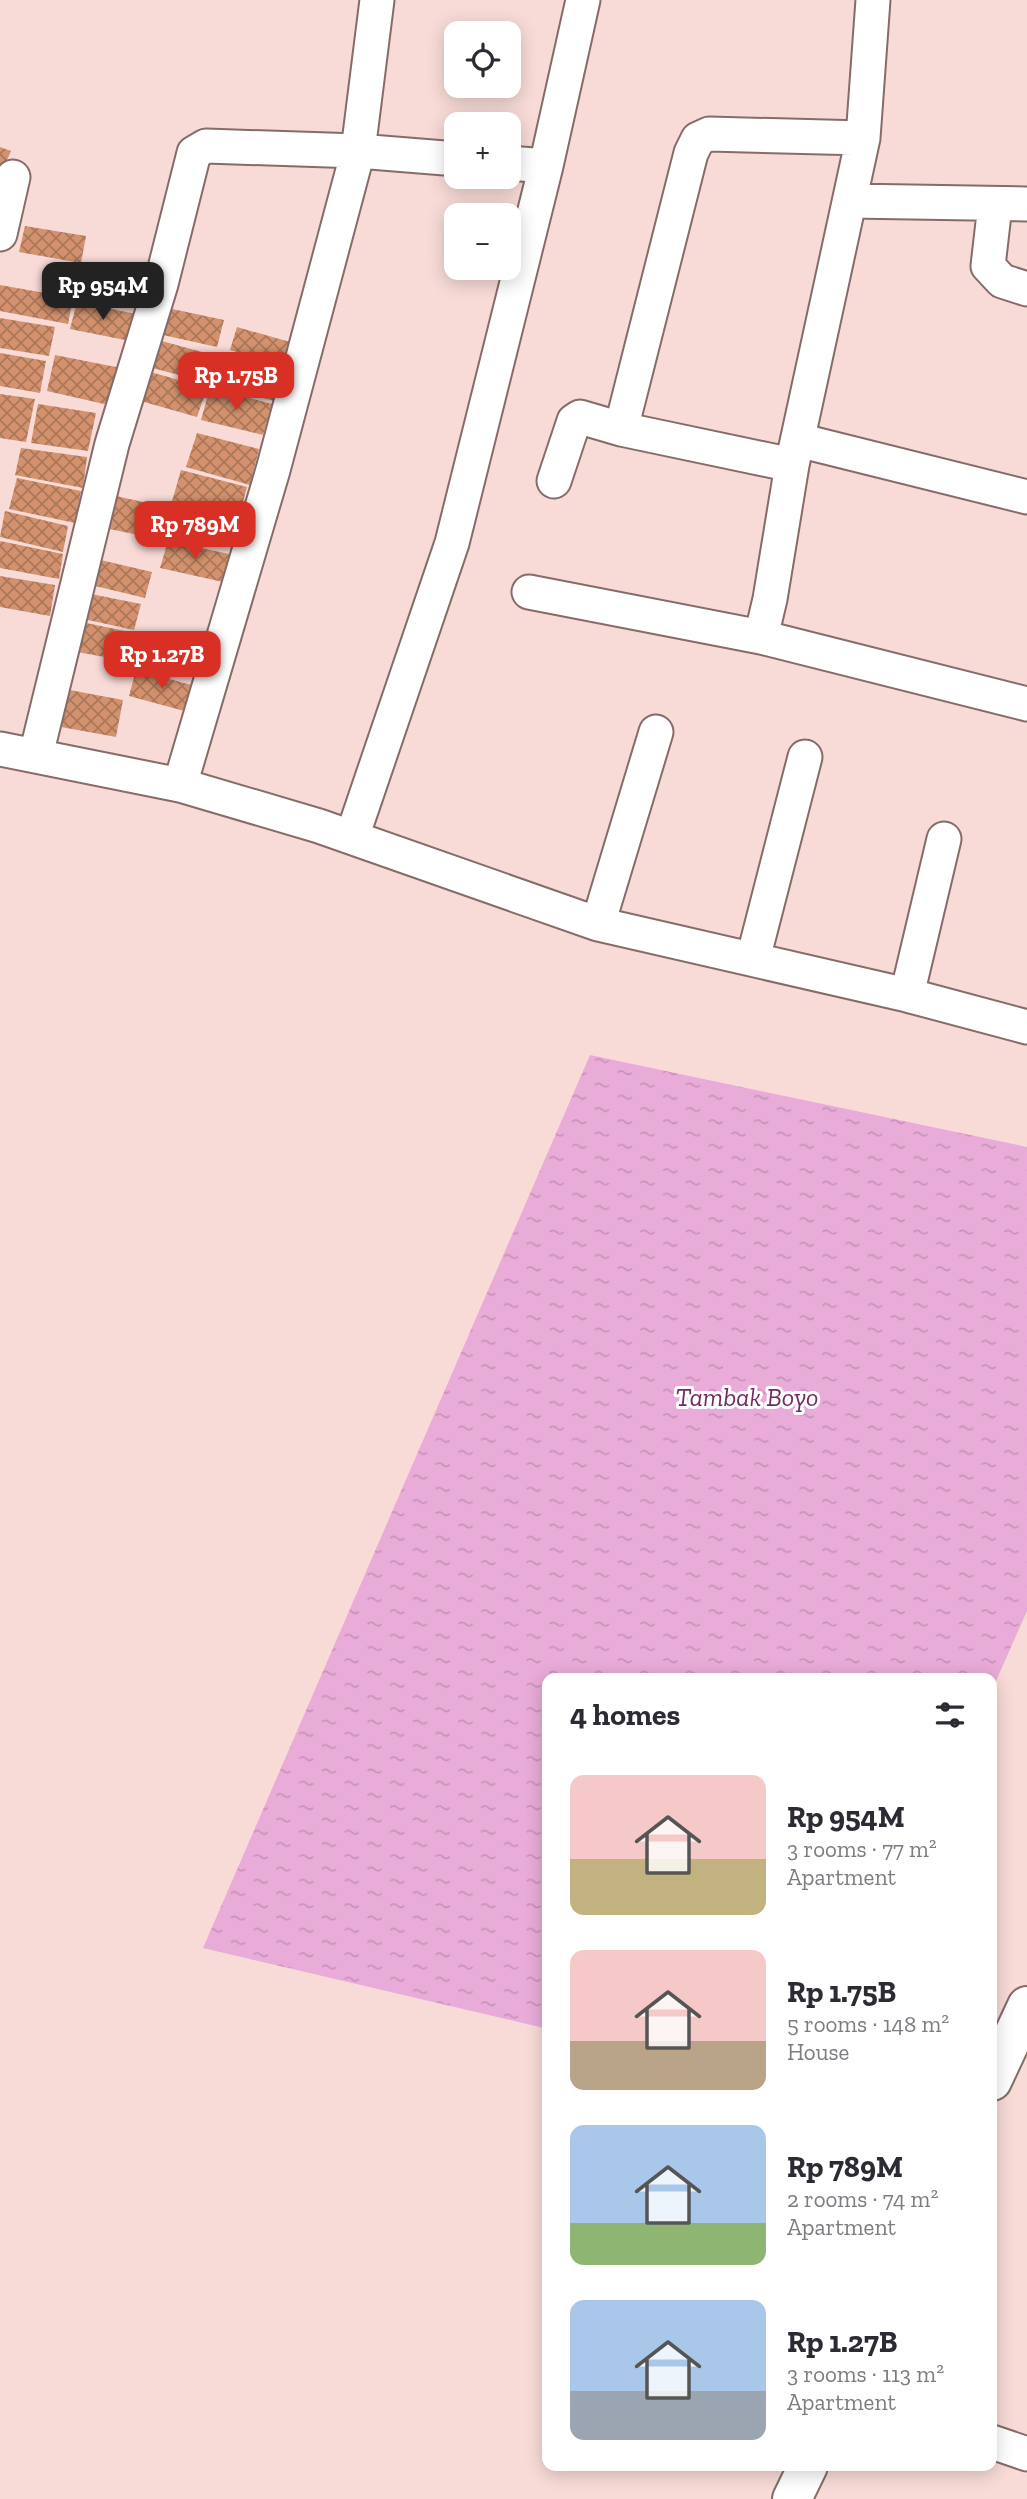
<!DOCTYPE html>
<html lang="en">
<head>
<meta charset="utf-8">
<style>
  :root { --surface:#fff; --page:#f7f7f7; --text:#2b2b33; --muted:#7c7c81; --accent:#d93025 }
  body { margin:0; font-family:"Zilla Slab",serif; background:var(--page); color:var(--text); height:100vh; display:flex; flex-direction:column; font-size:26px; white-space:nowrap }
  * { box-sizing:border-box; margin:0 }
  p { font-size:23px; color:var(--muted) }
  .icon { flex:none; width:38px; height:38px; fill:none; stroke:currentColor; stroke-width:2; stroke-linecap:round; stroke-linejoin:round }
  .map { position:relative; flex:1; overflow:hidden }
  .details { position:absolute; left:542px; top:1673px; width:455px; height:798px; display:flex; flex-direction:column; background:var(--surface); border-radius:14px; box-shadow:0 4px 18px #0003 }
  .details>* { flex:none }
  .tools { position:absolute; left:444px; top:21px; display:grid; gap:14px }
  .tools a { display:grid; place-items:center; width:77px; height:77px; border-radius:14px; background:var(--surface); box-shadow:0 4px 18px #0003; font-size:35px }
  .price { position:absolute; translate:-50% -60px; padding:0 16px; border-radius:14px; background:var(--accent); color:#fff; font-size:23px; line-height:46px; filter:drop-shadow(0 2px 4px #0008) }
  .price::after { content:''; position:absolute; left:50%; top:42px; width:21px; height:16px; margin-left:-10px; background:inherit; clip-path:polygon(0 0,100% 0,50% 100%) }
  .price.on { background:#222; color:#fff }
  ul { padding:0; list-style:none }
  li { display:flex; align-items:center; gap:21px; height:175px; padding:0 28px }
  li span { display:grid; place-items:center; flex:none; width:196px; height:140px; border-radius:14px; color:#555 }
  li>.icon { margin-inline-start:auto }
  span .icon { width:84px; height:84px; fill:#fffc; stroke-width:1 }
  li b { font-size:30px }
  h2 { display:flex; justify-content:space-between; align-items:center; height:84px; padding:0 28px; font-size:30px }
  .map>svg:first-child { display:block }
  .water { fill:url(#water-ripples) }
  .building { fill:url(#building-cross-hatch) }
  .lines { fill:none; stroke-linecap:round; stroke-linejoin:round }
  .minor-casing { stroke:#856c69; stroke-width:37 }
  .tertiary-casing { stroke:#856c69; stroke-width:42 }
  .minor { stroke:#fff; stroke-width:33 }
  .tertiary { stroke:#fff; stroke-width:38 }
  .labels { text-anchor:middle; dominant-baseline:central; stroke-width:6; stroke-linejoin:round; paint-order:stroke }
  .water-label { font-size:26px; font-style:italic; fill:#732b64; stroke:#fff }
</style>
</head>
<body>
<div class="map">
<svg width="1027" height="2499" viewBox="0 0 1027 2499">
  <defs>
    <pattern id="water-ripples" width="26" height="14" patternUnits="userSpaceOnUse" patternTransform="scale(1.75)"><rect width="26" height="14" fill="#e9abd8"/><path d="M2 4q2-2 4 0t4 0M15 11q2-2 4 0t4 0" fill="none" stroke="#c893b9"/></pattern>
    <pattern id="building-cross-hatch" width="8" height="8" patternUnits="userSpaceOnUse" patternTransform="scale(1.75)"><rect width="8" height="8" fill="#d3926d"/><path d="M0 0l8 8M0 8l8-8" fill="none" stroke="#ab7759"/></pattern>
  </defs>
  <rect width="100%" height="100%" fill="#f8dbd7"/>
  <path class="water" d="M590,1055l437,92v464l-35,79v-12h-444v351l-345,-81z"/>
  <path class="building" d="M0,147l11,4 -11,25z
    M25,226l61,10 -5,27 -62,-11z
    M0,285l73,13 -5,26 -68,-13z
    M77,302l59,12 -6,27 -60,-12z
    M163,307l61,13 -7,27 -63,-14z
    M0,318l55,9 -6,29 -49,-8z
    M237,327l53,15 -6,23 -54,-15z
    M158,340l55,15 -8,27 -56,-15z
    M0,353l46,8 -6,32 -40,-7z
    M55,355l66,13 -8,38 -66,-15z
    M221,356l62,14 -8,31 -63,-15z
    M147,371l60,17 -10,29 -60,-17z
    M210,388l62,16 -9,31 -62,-15z
    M0,394l35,5 -9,43 -26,-4z
    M38,404l58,9 -8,38 -57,-8z
    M197,433l62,16 -9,36 -64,-18z
    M21,448l66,9 -4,31 -68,-13z
    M181,470l66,17 -9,33 -67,-15z
    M17,478l64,13 -6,32 -66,-14z
    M107,494l54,12 -7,32 -55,-11z
    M5,511l63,15 -5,26 -63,-15z
    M0,541l63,13 -4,25 -59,-11z
    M168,541l61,13 -6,28 -63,-14z
    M92,558l60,14 -7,26 -58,-14z
    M0,576l55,9 -5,31 -50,-9z
    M86,593l55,11 -7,26 -55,-12z
    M77,621l57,12 -6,28 -57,-10z
    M136,670l59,16 -7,26 -59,-16z
    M59,688l64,12 -7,37 -66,-12z"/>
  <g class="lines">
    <g class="minor-casing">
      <path id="minor" d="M873,0l-10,138 -71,327 -22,134 -9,38 266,67
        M509,163l37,3
        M850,201l177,3
        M995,205l-7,61 14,15 25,8
        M0,234l13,-57
        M621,429l70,-276 7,-14 11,-5 154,4
        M798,440l229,57
        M554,481l20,-60 6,-4 41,12 171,36
        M529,592l232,45
        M0,749l180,36 139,41 279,98 309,71 120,32
        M36,755l76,-311 49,-160 33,-131 12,-7 152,5 99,8
        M180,785l93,-315 85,-319 19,-151
        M352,837l100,-294 94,-377 37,-166
        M598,924l58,-192
        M753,959l52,-202
        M907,995l37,-156
        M992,2442l35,12"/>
    </g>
    <g class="tertiary-casing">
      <path id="tertiary" d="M992,2081l35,-75
        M792,2499l16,-33"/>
    </g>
    <use href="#minor" class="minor"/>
    <use href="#tertiary" class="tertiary"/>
  </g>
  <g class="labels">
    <g class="water-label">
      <text x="747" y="1397">Tambak Boyo</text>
    </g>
  </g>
</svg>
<div class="tools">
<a><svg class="icon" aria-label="locate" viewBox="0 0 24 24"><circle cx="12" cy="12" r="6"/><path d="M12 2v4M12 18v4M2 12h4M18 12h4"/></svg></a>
<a>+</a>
<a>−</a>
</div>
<b class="price on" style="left:103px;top:322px">Rp 954M</b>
<b class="price" style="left:236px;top:412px">Rp 1.75B</b>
<b class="price" style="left:195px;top:561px">Rp 789M</b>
<b class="price" style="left:162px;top:691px">Rp 1.27B</b>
<section class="details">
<h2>4 homes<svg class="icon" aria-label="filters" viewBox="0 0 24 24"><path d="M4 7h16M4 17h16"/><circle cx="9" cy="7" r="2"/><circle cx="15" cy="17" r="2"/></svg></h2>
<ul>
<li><span style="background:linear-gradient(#f6c9c9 60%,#c2b280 0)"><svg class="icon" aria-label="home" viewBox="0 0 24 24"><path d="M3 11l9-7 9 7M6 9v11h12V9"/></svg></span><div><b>Rp 954M</b><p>3 rooms · 77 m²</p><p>Apartment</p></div></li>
<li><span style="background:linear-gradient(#f6c9c9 65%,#b9a48a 0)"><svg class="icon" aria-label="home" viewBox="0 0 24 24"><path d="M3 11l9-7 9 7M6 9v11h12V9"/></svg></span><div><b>Rp 1.75B</b><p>5 rooms · 148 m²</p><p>House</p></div></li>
<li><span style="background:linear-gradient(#a9c7e8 70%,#8fb573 0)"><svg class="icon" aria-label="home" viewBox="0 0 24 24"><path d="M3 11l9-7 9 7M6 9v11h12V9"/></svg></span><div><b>Rp 789M</b><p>2 rooms · 74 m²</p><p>Apartment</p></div></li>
<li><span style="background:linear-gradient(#a9c7e8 65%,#9aa5b1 0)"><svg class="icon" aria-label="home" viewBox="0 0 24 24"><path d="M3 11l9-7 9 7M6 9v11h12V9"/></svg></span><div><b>Rp 1.27B</b><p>3 rooms · 113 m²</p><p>Apartment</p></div></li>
</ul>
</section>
</div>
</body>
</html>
